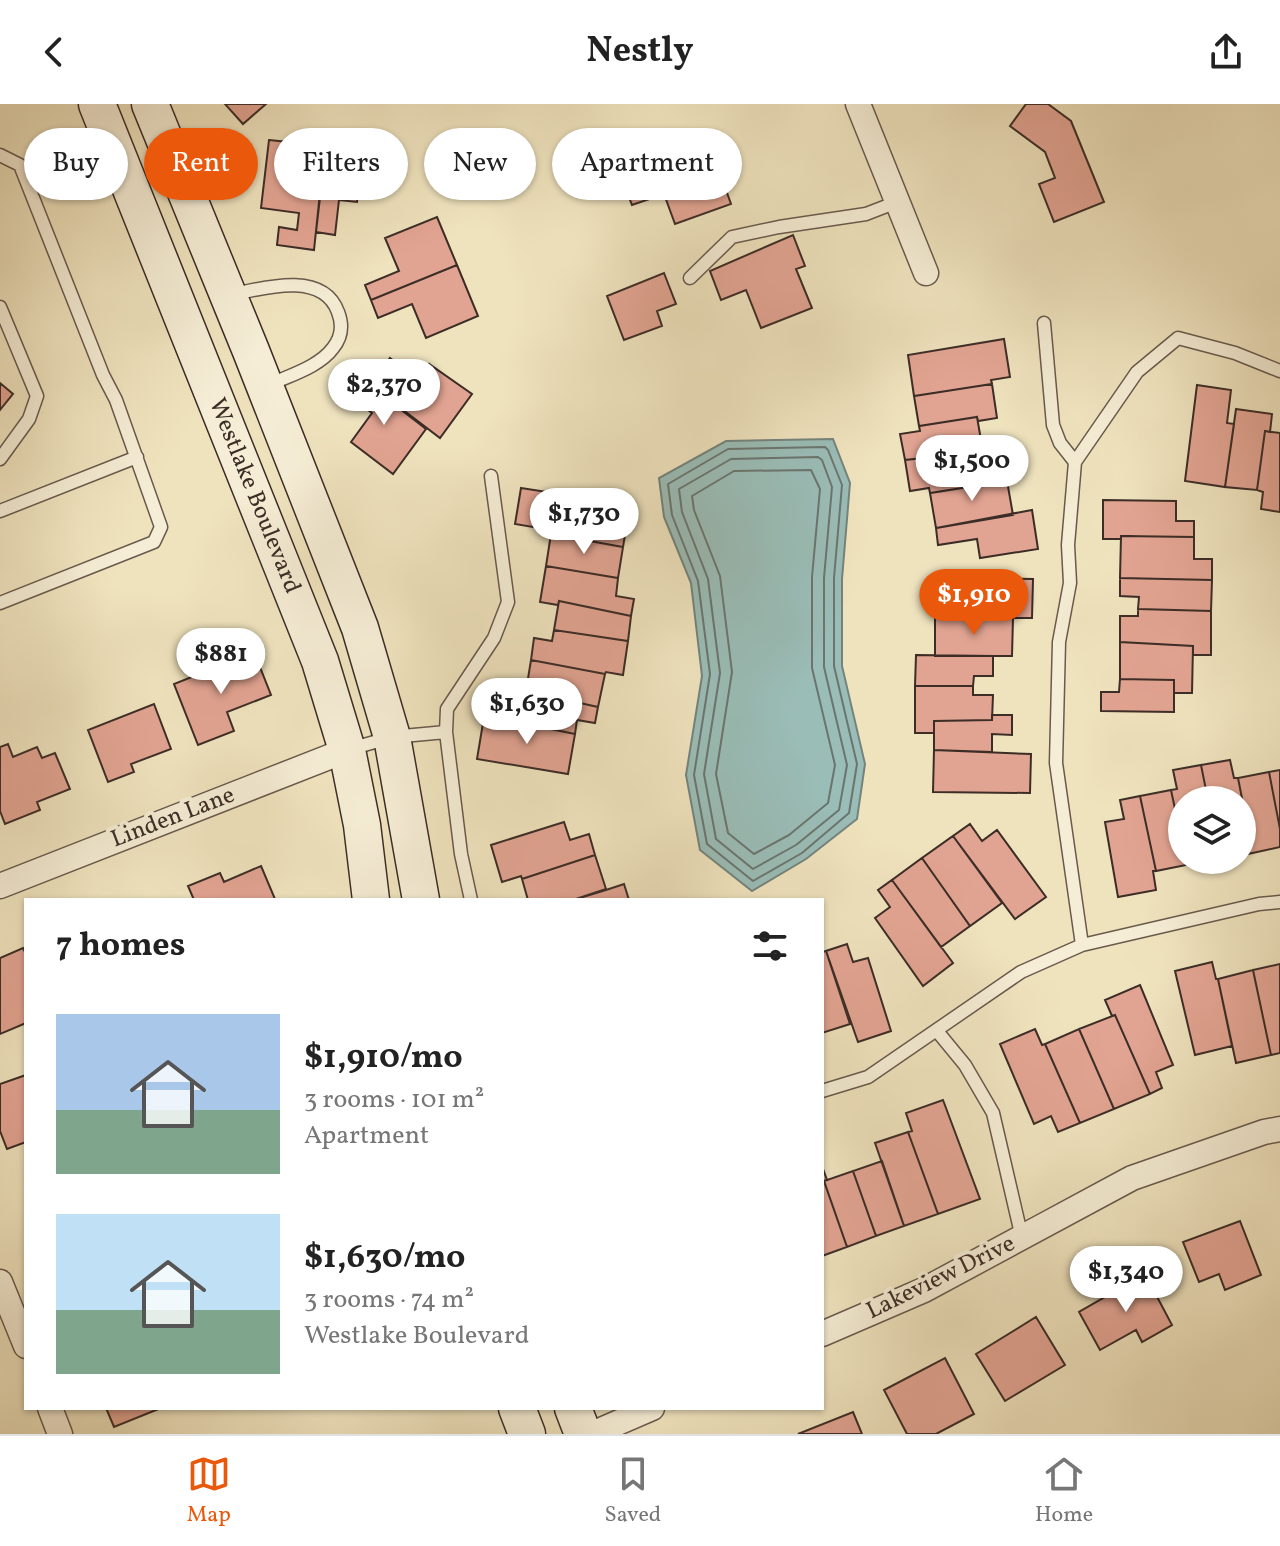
<!DOCTYPE html>
<html lang="en">
<head>
<meta charset="utf-8">
<style>
  :root { --surface:#fff; --page:#f6f6f6; --text:#222; --muted:#767676; --line:#e0e0e0; --accent:#ea580c }
  body { margin:0; font-family:Vollkorn,serif; background:var(--page); color:var(--text); height:100vh; display:flex; flex-direction:column; font-size:30px; white-space:nowrap }
  * { box-sizing:border-box; margin:0 }
  p { font-size:26px; color:var(--muted) }
  .icon { flex:none; width:44px; height:44px; fill:none; stroke:currentColor; stroke-width:2; stroke-linecap:round; stroke-linejoin:round }
  .map { position:relative; flex:1; overflow:hidden }
  .drawer { position:absolute; left:24px; top:794px; width:800px; height:512px; display:flex; flex-direction:column; background:var(--surface); border-radius:0px; box-shadow:0 2px 6px #0004 }
  .drawer>* { flex:none }
  .top-card { position:absolute; left:24px; top:24px; width:800px; height:72px; display:flex; gap:16px }
  .controls { position:absolute; left:1168px; top:682px; display:grid; gap:16px }
  .controls a { display:grid; place-items:center; width:88px; height:88px; border-radius:50%; background:var(--surface); box-shadow:0 2px 6px #0004; font-size:40px }
  .price { position:absolute; translate:-50% -68px; padding:0 18px; border-radius:28px; background:#fff; color:#222; font-size:26px; line-height:52px; filter:drop-shadow(0 2px 4px #0008) }
  .price::after { content:''; position:absolute; left:50%; top:48px; width:24px; height:18px; margin-left:-12px; background:inherit; clip-path:polygon(0 0,100% 0,50% 100%) }
  .price.active { background:var(--accent); color:#fff }
  ul { padding:0; list-style:none }
  li { display:flex; align-items:center; gap:24px; height:200px; padding:0 32px }
  li span { display:grid; place-items:center; flex:none; width:224px; height:160px; border-radius:0px; color:#555 }
  li>.icon { margin-inline-start:auto }
  span .icon { width:96px; height:96px; fill:#fffc; stroke-width:1 }
  li b { font-size:34px }
  h2 { display:flex; justify-content:space-between; align-items:center; height:96px; padding:0 32px; font-size:34px }
  .pill { padding:0 28px; border-radius:36px; background:var(--surface); box-shadow:0 2px 6px #0004; font-size:28px; line-height:72px }
  .pill.active { background:var(--accent); color:#fff }
  header { display:flex; justify-content:space-between; align-items:center; height:104px; padding:0 32px; background:var(--surface); font-size:36px; font-weight:700 }
  .dock { display:flex; justify-content:space-around; align-items:center; height:112px; border-top:2px solid var(--line); background:var(--surface); font-size:22px; color:var(--muted) }
  .dock a { display:grid; justify-items:center; gap:4px }
  .dock .active { color:var(--accent) }
  .map>svg:first-child { display:block }
  .water { fill:#9abdb7; stroke:#74837d; stroke-width:2 }
  .lines { fill:none; stroke-linecap:round; stroke-linejoin:round }
  .shore { stroke:#6b756f; stroke-width:2 }
  .building { fill:#e2a492; stroke:#3c2d27; stroke-width:2 }
  .lane-casing { stroke:#695a4d; stroke-width:15 }
  .street-casing { stroke:#695a4d; stroke-width:27 }
  .secondary-casing { stroke:#3c2d27; stroke-width:39 }
  .lane { stroke:#f5edd5; stroke-width:12 }
  .street { stroke:#f5edd5; stroke-width:24 }
  .secondary { stroke:#f5edd5; stroke-width:36 }
  .labels { text-anchor:middle; dominant-baseline:central; stroke-width:8; stroke-linejoin:round; paint-order:stroke }
  .street-label { font-size:24px; fill:#3c2d27; stroke:#f5edd5 }
</style>
</head>
<body>
<header><svg class="icon" aria-label="back" viewBox="0 0 24 24"><path d="M15 5l-7 7 7 7"/></svg>Nestly<svg class="icon" aria-label="share" viewBox="0 0 24 24"><path d="M12 15V3M7 8l5-5 5 5M5 13v7h14v-7"/></svg></header>
<div class="map">
<svg width="1280" height="1330" viewBox="0 0 1280 1330">
  <rect width="100%" height="100%" fill="#efe3be"/>
  <filter id="stains"><feTurbulence type="fractalNoise" baseFrequency=".0025" numOctaves="4"/><feColorMatrix values="0 0 0 0 .2 0 0 0 0 .09 0 0 0 0 .02 0 0 0 .5 -.17"/></filter>
  <radialGradient id="worn" r=".72"><stop offset=".6" stop-color="#630" stop-opacity="0"/><stop offset="1" stop-color="#630" stop-opacity=".3"/></radialGradient>
  <path class="water" d="M833,335l17,44 -8,96v87l23,98 -8,55 -51,40 -54,32 -52,-41 -14,-75 16,-99 -11,-93 -27,-66 -5,-39 67,-37z"/>
  <g class="lines">
    <path class="shore" d="M825,343l3,3 14,35 -8,93v88l23,98 -8,49 -47,40 -49,28 -46,-37 -13,-69 16,-101 -12,-93 -26,-66 -4,-31 60,-35z
      M818,353l4,3 10,27 -8,91v89l23,98 -8,45 -43,35 -43,24 -37,-30 -12,-65 16,-101 -12,-94 -26,-67 -3,-23 52,-30z
      M811,366l9,19 -8,88v91l23,97 -7,38 -39,32 -35,19 -26,-21 -12,-59 16,-102 -12,-96 -26,-66 -2,-14 42,-25z"/>
  </g>
  <path class="building" d="M225,0h41l-23,20z
    M1026,0h22l23,17 33,81 -50,20 -15,-38 16,-6 -10,-26 -35,-26z
    M705,28l26,72 -56,20 -11,-30 -32,11 -16,-41z
    M269,36l19,2 -2,17 37,5 -9,86 -37,-5 2,-18 18,3 2,-17 -38,-5z
    M326,42l56,7 -4,34 -19,-3 -2,18 -18,-2 -4,35 -19,-3z
    M437,113l20,48 -86,35 -6,-15 34,-14 -14,-33z
    M793,131l12,31 -9,3 16,39 -51,20 -15,-38 -25,10 -11,-29z
    M457,161l21,51 -52,22 -14,-34 -34,14 -7,-18z
    M664,169l12,31 -19,7 5,15 -38,14 -17,-44z
    M1004,235l6,38 -19,3 1,4 -78,12 -6,-41z
    M390,254l28,21 11,-15 43,30 -32,44 -84,-64 9,-12 14,11z
    M356,271l70,54 -33,45 -42,-32 21,-29 -28,-21z
    M0,279l13,11 -13,16z
    M992,280l5,34 -19,3 -1,-4 -58,9 -5,-30z
    M1197,281l34,5 -4,33 7,1 -9,63 -40,-6z
    M1236,305l36,5 -2,18 -5,-1 -8,59 -32,-3z
    M977,313l4,23 -19,3 1,11 -58,6 -5,-26 20,-3 -1,-5z
    M1265,327l15,2v79l-19,-3 2,-17 -6,-2z
    M963,350l2,9 19,-4 4,25 -58,9 -1,-5 -19,3 -5,-31z
    M1006,371l7,40 -77,13 -6,-35 58,-9 -1,-5z
    M521,384l91,14 -3,19 18,2 -4,24 -72,-13v-4l-36,-6z
    M1103,396l73,1v20h18v16l-73,-1v3h-18z
    M1032,406l6,39 -58,9 -3,-19 -39,6 -2,-17z
    M551,430l72,13 -5,31 -72,-12z
    M1121,432l73,1v22h18v21l-92,-2z
    M546,462l72,12 -2,18 18,3 -3,17 -72,-15 -1,4 -18,-3z
    M975,474l58,1 -1,39h-97l1,-21 38,1z
    M1120,474l92,2 -1,31 -73,-2 1,-12 -19,-1z
    M559,497l72,15 -3,25 -74,-11z
    M1138,505l73,2v44h-18v-9l-73,-4v-26h18z
    M935,514h78l-1,38h-77z
    M554,526l74,11 -5,34 -17,-3 -1,2 -74,-14 3,-22 18,3z
    M1120,538l73,4 -1,47h-18v-13l-54,-1z
    M254,548l17,43 -44,17 7,19 -36,14 -24,-61z
    M916,551l77,1v20h-19l-1,10h-58z
    M531,556l74,14 -7,33 -72,-16z
    M1120,575l54,1v32l-73,-1v-19h18z
    M915,582h58v9h20l-1,25 -58,1v12h-19z
    M507,586l19,1 72,16 -3,16 -18,-3 -2,14 -73,-15z
    M154,600l17,45 -40,15 3,8 -26,10 -20,-52z
    M992,611h20v20l-20,-1v18l-58,-2v-29l58,-1z
    M502,615l73,15 -7,40 -91,-15 6,-36 18,3z
    M8,640l5,13 24,-10 5,11 13,-5 15,36 -33,13 3,8 -35,14 -5,-13v-64z
    M934,646l97,4 -1,39 -97,-1z
    M1230,656l4,18h4l11,56 -7,1v-35h-34l-7,-35z
    M1201,661l7,35h-26v42l-11,-52 6,-1 -4,-19z
    M1280,666v59l-11,-57z
    M1269,668l11,57v18l-32,7 -4,-19 5,-1 -11,-56z
    M1171,686l11,52v18h8l1,4 -35,7 -16,-75z
    M1140,692l16,75h-3l3,19 -38,7 -13,-75 19,-3 -4,-19z
    M564,718l6,18 19,-6 6,21 -73,24 -1,-3 -19,6 -11,-37z
    M970,720l12,17 15,-11 49,67 -31,22 -62,-83z
    M953,732l49,67 -32,23 -48,-68z
    M595,751l11,34 -33,11h-45l-6,-21z
    M922,754l48,68 -29,21 -49,-67z
    M261,762l14,33 -4,1h-77l-6,-14 32,-13 4,9z
    M892,776l61,83 -30,23 -48,-68 15,-11 -12,-17z
    M624,780l5,16h-56l33,-10z
    M847,840l6,18 15,-4 23,73 -33,11 -32,-91z
    M23,844l3,6v69l-26,11v-76z
    M826,847l24,73 -28,9v-81z
    M1212,858l4,17h2l14,67 -37,9 -20,-84z
    M1280,860v89l-9,2 -18,-85z
    M1253,866l18,85 -35,8 -18,-84z
    M1140,881l33,80 -17,7 6,16 -12,6 -35,-79 -3,1 -7,-16z
    M1115,911l35,79 -36,15 -35,-80z
    M1035,925l7,16 3,-1 35,79 -22,9 -7,-16 -17,8 -34,-80z
    M1079,925l35,80 -34,14 -35,-79z
    M26,971v67l-19,7 -7,-18v-47z
    M943,996l37,99 -42,15 -30,-82 4,-1 -6,-18z
    M908,1028l30,82 -34,12 -29,-83z
    M882,1057l22,65 -28,10 -23,-65z
    M822,1062l5,14 -3,1 23,66 -25,9z
    M853,1067l23,65 -29,11 -23,-66z
    M1240,1117l21,54 -36,15 -6,-16 -20,8 -16,-40z
    M1145,1170l27,51 -30,17 -6,-12 -36,20 -21,-38z
    M1036,1213l29,48 -60,36 -29,-47z
    M945,1254l29,56 -38,20h-29l-23,-44z
    M106,1304h55l-47,19z
    M853,1308l9,22h-64z"/>
  <g class="lines">
    <g class="lane-casing">
      <path id="lane" d="M0,51l20,10 83,210 13,25 45,127 -7,15 -154,61
        M690,174l42,-41 47,-10 87,-13 31,-12
        M231,191c31,-7 92,-25 107,17 5,13 4,25 -5,36 -14,19 -43,27 -64,37
        M0,203l37,89 -8,23 -29,40
        M1044,219l9,102 7,18 15,19
        M0,407l137,-54
        M446,628l1,-23 47,-71 14,-36 -17,-126
        M350,645l42,-12 54,-5 15,122 10,46
        M1082,841l-26,-182 3,-121 11,-59 -2,-38 7,-83 62,-90 41,-34 57,15 45,18
        M937,927l28,34 28,48 29,125
        M822,987l46,-14 153,-105 61,-27 177,-41 21,-2"/>
    </g>
    <g class="street-casing">
      <path id="street" d="M858,0l68,169
        M0,782l347,-136
        M0,1178l26,64
        M822,1230l102,-44 208,-112 132,-46 16,-3
        M50,1304l10,26
        M592,1330l60,-26"/>
    </g>
    <g class="secondary-casing">
      <path id="secondary" d="M97,0l223,557 27,89 15,75 9,75
        M150,0l101,247 109,277 32,109 29,163
        M517,1304l10,26
        M573,1304l10,26"/>
    </g>
    <use href="#lane" class="lane"/>
    <use href="#street" class="street"/>
    <use href="#secondary" class="secondary"/>
  </g>
  <g class="labels">
    <g class="street-label">
      <text transform="translate(254 392) rotate(68)">Westlake Boulevard</text>
      <text transform="translate(173 714) rotate(-21)">Linden Lane</text>
      <text transform="translate(941 1174) rotate(-26)">Lakeview Drive</text>
    </g>
  </g>
  <rect width="100%" height="100%" filter="url(#stains)"/>
  <rect width="100%" height="100%" fill="url(#worn)"/>
</svg>
<div class="controls">
<a><svg class="icon" aria-label="layers" viewBox="0 0 24 24"><path d="M12 4l9 5-9 5-9-5zM3 14l9 5 9-5"/></svg></a>
</div>
<b class="price" style="left:384px;top:323px">$2,370</b>
<b class="price" style="left:972px;top:399px">$1,500</b>
<b class="price" style="left:584px;top:452px">$1,730</b>
<b class="price active" style="left:974px;top:533px">$1,910</b>
<b class="price" style="left:221px;top:592px">$881</b>
<b class="price" style="left:527px;top:642px">$1,630</b>
<b class="price" style="left:1126px;top:1210px">$1,340</b>
<div class="top-card">
<a class="pill">Buy</a>
<a class="pill active">Rent</a>
<a class="pill">Filters</a>
<a class="pill">New</a>
<a class="pill">Apartment</a>
</div>
<section class="drawer">
<h2>7 homes<svg class="icon" aria-label="filters" viewBox="0 0 24 24"><path d="M4 7h16M4 17h16"/><circle cx="9" cy="7" r="2"/><circle cx="15" cy="17" r="2"/></svg></h2>
<ul>
<li><span style="background:linear-gradient(#a9c7e8 60%,#7fa58c 0)"><svg class="icon" aria-label="home" viewBox="0 0 24 24"><path d="M3 11l9-7 9 7M6 9v11h12V9"/></svg></span><div><b>$1,910/mo</b><p>3 rooms · 101 m²</p><p>Apartment</p></div></li>
<li><span style="background:linear-gradient(#bfe0f5 60%,#7fa58c 0)"><svg class="icon" aria-label="home" viewBox="0 0 24 24"><path d="M3 11l9-7 9 7M6 9v11h12V9"/></svg></span><div><b>$1,630/mo</b><p>3 rooms · 74 m²</p><p>Westlake Boulevard</p></div></li>
</ul>
</section>
</div>
<nav class="dock">
<a class="active"><svg class="icon" aria-label="map" viewBox="0 0 24 24"><path d="M3 6l6-2 6 2 6-2v14l-6 2-6-2-6 2zM9 4v14M15 6v14"/></svg>Map</a>
<a><svg class="icon" aria-label="saved" viewBox="0 0 24 24"><path d="M7 4h10v16l-5-4-5 4z"/></svg>Saved</a>
<a><svg class="icon" aria-label="home" viewBox="0 0 24 24"><path d="M3 11l9-7 9 7M6 9v11h12V9"/></svg>Home</a>
</nav>
</body>
</html>
